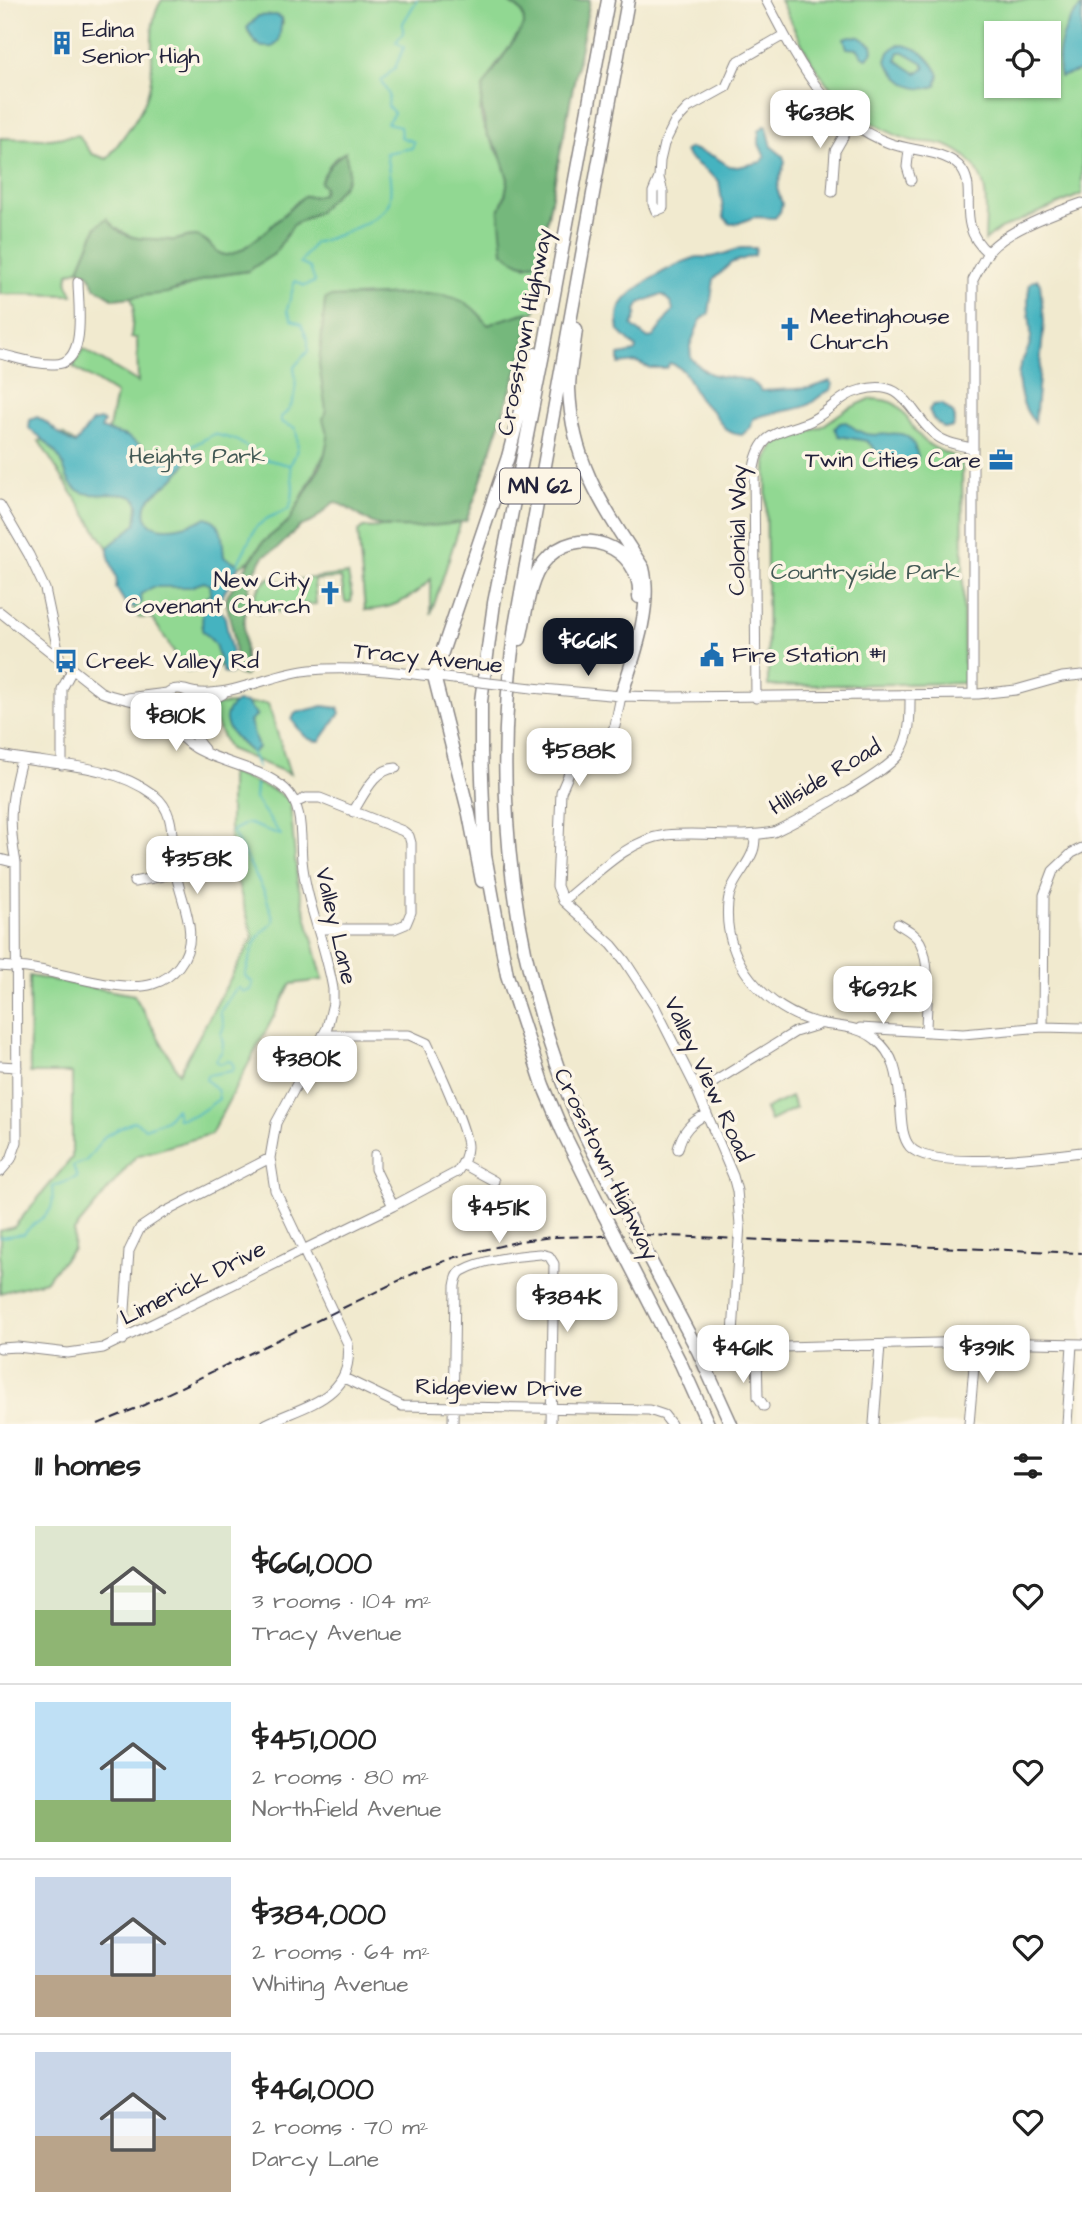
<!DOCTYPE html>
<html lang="en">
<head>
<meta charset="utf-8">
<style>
  :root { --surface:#fff; --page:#f6f6f6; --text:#222; --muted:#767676; --line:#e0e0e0; --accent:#111827 }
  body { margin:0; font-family:"Architects Daughter",sans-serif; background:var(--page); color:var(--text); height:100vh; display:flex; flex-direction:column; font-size:26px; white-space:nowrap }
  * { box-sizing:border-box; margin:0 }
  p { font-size:23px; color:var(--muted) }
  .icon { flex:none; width:38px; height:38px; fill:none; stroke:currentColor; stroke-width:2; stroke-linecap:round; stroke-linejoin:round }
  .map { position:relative; height:1424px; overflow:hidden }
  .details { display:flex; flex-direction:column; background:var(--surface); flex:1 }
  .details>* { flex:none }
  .fabs { position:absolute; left:984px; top:21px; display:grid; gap:14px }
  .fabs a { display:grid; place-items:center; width:77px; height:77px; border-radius:0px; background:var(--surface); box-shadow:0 2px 5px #0004; font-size:35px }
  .price { position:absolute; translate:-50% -60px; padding:0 16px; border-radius:14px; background:#fff; color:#222; font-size:23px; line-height:46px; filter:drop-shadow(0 2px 4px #0008) }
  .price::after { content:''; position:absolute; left:50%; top:42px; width:21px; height:16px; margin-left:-10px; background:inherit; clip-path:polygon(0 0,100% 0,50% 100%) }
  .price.current { background:var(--accent); color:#fff }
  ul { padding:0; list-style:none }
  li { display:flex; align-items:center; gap:21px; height:175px; padding:0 35px }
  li+li { border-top:2px solid var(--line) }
  li span { display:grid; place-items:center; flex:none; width:196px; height:140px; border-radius:0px; color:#555 }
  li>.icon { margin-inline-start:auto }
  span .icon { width:84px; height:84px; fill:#fffc; stroke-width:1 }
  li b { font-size:30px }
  h2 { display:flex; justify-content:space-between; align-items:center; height:84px; padding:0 35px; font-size:30px }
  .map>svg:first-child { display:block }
  .green { fill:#91d892; stroke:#5a7d66; stroke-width:2; fill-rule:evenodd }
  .forest { fill:#74b87c; stroke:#4b6d5c; stroke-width:2 }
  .water { fill:#45b3c0; stroke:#346a7e; stroke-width:2; fill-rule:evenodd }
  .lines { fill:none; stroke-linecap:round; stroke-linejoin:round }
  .stream { stroke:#45b3c0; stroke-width:2 }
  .minor-casing { stroke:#8a8685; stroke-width:11 }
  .highway-casing { stroke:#8a8685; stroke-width:15 }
  .minor { stroke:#fff; stroke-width:9 }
  .highway { stroke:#fff; stroke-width:12 }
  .rail { stroke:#22223b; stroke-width:2; stroke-dasharray:10 5; stroke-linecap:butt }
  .minor-bridge-casing { stroke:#8a8685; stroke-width:11; stroke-linecap:butt }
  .highway-bridge-casing { stroke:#8a8685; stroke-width:15; stroke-linecap:butt }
  .minor-bridge { stroke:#fff; stroke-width:9 }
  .highway-bridge { stroke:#fff; stroke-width:12 }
  .labels { text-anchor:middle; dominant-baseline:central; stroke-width:7; stroke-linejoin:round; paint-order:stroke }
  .shield { fill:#fcf5e5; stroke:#63616e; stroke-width:2 }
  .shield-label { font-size:21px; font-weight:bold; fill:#22223b }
  .poi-label { font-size:23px; fill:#22223b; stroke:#fcf5e5; text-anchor:start }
  .street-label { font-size:23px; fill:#22223b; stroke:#fcf5e5 }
  .park-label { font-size:23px; fill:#435955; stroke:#fcf5e5 }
</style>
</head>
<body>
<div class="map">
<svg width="1082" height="1424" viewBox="0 0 1082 1424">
  <rect width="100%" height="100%" fill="#fcf5e5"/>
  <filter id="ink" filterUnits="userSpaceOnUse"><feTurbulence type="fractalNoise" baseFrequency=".0143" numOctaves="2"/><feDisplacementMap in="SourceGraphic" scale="14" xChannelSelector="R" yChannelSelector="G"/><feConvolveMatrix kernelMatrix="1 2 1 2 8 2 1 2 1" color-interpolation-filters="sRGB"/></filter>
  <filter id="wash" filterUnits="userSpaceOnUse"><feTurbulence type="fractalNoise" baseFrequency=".00686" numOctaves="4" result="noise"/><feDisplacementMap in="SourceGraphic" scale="28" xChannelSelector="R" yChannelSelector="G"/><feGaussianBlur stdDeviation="1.57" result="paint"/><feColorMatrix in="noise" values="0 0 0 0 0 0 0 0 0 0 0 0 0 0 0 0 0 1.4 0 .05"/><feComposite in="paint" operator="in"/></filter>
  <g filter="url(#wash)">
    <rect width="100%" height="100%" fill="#f1eacf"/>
    <path class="green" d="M162,0h341c7,4 18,6 21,15 5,19 -20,36 -28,50 -6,10 -10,24 -14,35 -9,30 24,51 26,80 0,10 -5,21 -9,31l27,55 20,-6 -11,52 -15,2 -36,137 -53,163v-35c-18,19 -40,31 -66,31l-7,-78 5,-4 68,-3v-59l-104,-21 -2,8 -36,68 -26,21 -14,19 -11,6 -1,-1 -26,36 17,63 -41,7 -35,-54h-13l-5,-5v-6l8,-5 -103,-161 24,-7 39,28 14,-68 -43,-27 10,-18 55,33 -1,-44h-6l3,-32 -3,-9 48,-7 34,-14 35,-5 35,-31 11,-16 24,-12 27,-60c-18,10 -21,19 -21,39 -8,9 -10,5 -20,5 -14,13 -63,63 -80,59 -8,-2 -12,-8 -17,-14l-71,-2 -24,-13h-15l-18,43 -10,4c-4,9 0,13 4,22l-73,-1v-156l50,1 28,-4 14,19 15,5c17,-24 37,-45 43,-74 6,-28 -5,-61 12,-85zM282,18l1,5 -27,21 -8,-12z
      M780,0h302v194l-84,36 -13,11c0,-17 3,-37 -1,-54 -6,-23 -24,-40 -48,-44 -8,-2 -18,0 -26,-3 -18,-5 -37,-16 -52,-27 -39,-27 -58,-73 -78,-113zM996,33h52v53h-52z
      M870,399c41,0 31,23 57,44 10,8 23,12 35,16l2,224 -196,3 -2,-226 9,-16 46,-17 24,-17z
      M348,574l4,22 -1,6h-6l-4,-24 -27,2 2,24 -20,1v5l-38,3 -5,-4c0,-15 8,-28 22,-34l1,7z
      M268,703l22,71 -61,-25 -22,-44z
      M230,773l44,17 16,11 7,79 26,100 -32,4 -80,150 -75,22 -62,75 -1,18 -28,32 -45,12v-62l14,-4 58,-69v-85h-42l-1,-97 105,19 45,78 74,-136 -23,-81z
      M791,1097l5,11 -26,13 -5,-12z"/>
    <path class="forest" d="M503,0h87l-51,262c-16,6 -23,0 -36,-10l-4,-41 6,-15 3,-17 -9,-28 -12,-16 -6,-31 2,-17 41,-62c0,-17 -8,-18 -21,-25z
      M345,152c3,12 7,23 -2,34l-25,26 -24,12 -20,30 -26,17 -33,5 -48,17 -53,6 -19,-12 -6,-13 -10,-5 18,-43 10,-8c12,18 26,21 46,21 7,0 15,2 22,1 7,-1 13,-5 21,-4 15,2 19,24 36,18 22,-8 53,-42 72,-58 9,0 20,4 20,-10l-4,-3c6,-14 13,-23 25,-31z
      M409,294c24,-1 51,-1 69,19 5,5 5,9 11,12l8,-4 31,-9c1,33 -13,64 -23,95 -12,38 -24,77 -39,114 -23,5 -66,9 -88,4 -16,-4 -28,-19 -44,-23l-22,20 -13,5 -21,21 -14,8 -14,24 -6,43 1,35 3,14 -3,4 -8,-2 -4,-42 -7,-31 2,-7 35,-52 26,-21 32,-56 4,-12 3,-16 -5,-18 3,-9 -7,-45 6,-65 4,-3z"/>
    <path class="water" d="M1082,6v64l-21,7c-7,-24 3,-55 21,-71z
      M276,15l6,3 -3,22 -6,7h-11l-8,-6 -7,-13 11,-12z
      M851,36l8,1 13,8 1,6 -6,7 -5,-2 -4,-7 -11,-1 -3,-10z
      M897,45c20,-1 34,13 42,30l-3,11c-23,9 -39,-7 -50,-25l3,-9zM899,52h5l19,11 2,6 -9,4 -20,-13z
      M764,126l3,1 5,20 11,9 2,6 -8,26 5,16 -2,8 -5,6 -21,-1 -15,6 -9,1 -6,-7 -5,-36 -31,-24 -3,-6 5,-3 25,9 14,9 9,1 23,-5 4,-5 -6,-13v-13z
      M741,248h15l-1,7 -24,8 -17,16 -5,34 -9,8 -10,25 1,12c5,6 11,11 18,15 16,8 42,0 52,18l50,-3 19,-7 3,3 -2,6c-12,4 -17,14 -28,17 -17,5 -34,5 -50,12l-2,8 -9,8c-18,-2 -19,-10 -29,-23 -3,-4 -9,-6 -12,-11 -12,-15 -11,-31 -31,-38l-4,5h-16l-13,-6 -18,2v-9l16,-3 1,-4 -17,-17c-1,-7 -2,-15 0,-21 7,-21 54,-45 75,-52 5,-2 10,0 16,-1 10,-1 21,-6 31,-9zM659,295h4l8,8 2,7 -20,27 -6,1 -15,-12 5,-13 -1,-3 4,-7z
      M1037,279l3,5 4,37 -9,101c-12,-10 -20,-40 -15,-56 3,-10 11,-17 11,-30 0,-20 -6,-31 -1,-53z
      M942,404l12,10v10l-3,4h-8l-10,-9 -4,-9 4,-5z
      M37,417c15,7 23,21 38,27l17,-22 8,-2 4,2 -3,7 25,7 21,13 38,1 4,6c-8,25 -41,37 -43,50 -7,34 45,21 60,11 19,5 16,25 18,40l11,5 3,5 -16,30 -6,7 9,13 10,54 -5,3 -7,-2 -8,-28 -13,-14 1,-30 8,-6 -1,-9 -6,-3 -14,5h-37l-12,7v9l-7,4 -7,-1 -11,-18c4,-14 -10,-26 -8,-41l28,-23 2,-19 -2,-6c-18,-11 -43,2 -60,-10 -10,-7 -10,-19 -15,-29 -8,-12 -19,-23 -32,-31l1,-9z
      M846,422c6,5 13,10 20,12 21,5 44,-14 52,23l-12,5 -20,-1 -19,-20 -28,-5 -4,-8 5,-5z
      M237,702l9,1 11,12 -7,6 8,27 -6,5c-16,-15 -41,-33 -15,-51z
      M323,706l15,2 2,5 -20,28c-16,0 -19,-10 -28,-21l3,-7z"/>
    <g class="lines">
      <path class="stream" d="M185,450l29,-16 22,6 29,19 24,6
        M237,565l19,-38 12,-9 21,-9c6,-16 4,-27 1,-44 8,-13 10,-23 5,-37l-14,-6v-5c16,-11 16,-33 13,-50l14,-16v-11l-7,-16 -9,-4 -5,-10 8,-29 9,5 11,-4 -5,-14 -10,-5 14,-20c18,-5 69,-22 75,-41 4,-14 -1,-34 -3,-49l26,-5 2,-6 -13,-5 -1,-11 -13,-3 7,-10 -6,-7 1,-11 -8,-14 14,-13 9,-21 -8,-5 7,-9v-10l14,-23
        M251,752l7,15
        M0,1237l24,-3c7,-11 21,-15 26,-24 5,-9 1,-16 3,-23l24,-10 -4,-11 13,-5 19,-25 29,-15 11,7 21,-8 10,-12 2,11 18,-4 23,-16 -2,-10 -11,-9 1,-5 25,-4 2,-3 -2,-6 -4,-1 -9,3 -3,-4 6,-9 1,-7 -2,-10 3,-8 -4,-14 14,-21 5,-3 5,4 7,-2 2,-7 -8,-7c4,-13 7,-33 17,-43 4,-5 8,-7 12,-12l-9,-28 -33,-62 15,-8 34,12 -26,-36 1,-15"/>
    </g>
  </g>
  <g filter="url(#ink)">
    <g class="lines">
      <g class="minor-casing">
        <path id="minor" d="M766,0c30,57 58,119 123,143 21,8 54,7 70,23 22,23 -7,56 29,87
          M909,149l-2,18 4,13
          M659,178l4,14v16l-7,3 -3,-7v-12l6,-14 1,-17 4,-17 11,-22 13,-14 38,-21 11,-25 47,-27
          M832,192l3,-41 16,-28
          M0,354c18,4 37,11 55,10 33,0 23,-60 23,-82
          M0,505l29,50 16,34 15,71
          M0,612l101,80c20,9 50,8 65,25
          M532,688l89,8 46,1 311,-3 38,-4 46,-13 20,-2
          M161 706a17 17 0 1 1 34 0a17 17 0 1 1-34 0Z
          M185,690c36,13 86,-17 125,-20 48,-4 96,3 144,9
          M973,694v-414c5,-10 10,-20 16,-29 18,-21 67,-39 93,-48
          M621,696l-6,30 -9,15 -36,30 -9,21 -4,94 6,15 49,44 13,16 30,46 40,79 38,90 4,15 3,33
          M127,698l40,-5
          M756,698l-2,-230c6,-36 24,-35 52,-45 21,-8 33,-28 55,-33 43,-12 47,20 72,43 11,10 25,12 39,15
          M194,710l29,-16
          M193,714c-3,15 1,24 11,35
          M169,720c20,44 83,39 116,69 19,17 15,48 17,71 4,43 24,85 31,129v14l-6,25 -51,95 -6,35 5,32 73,154c6,54 -43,61 -82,80
          M0,755c51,11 110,7 154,40 24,19 16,48 21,74 5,33 28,66 4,97 -7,9 -16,15 -26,18 -31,10 -92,-12 -126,-16 -9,-1 -18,-1 -27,-2
          M62,765v-76l10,-19
          M295,803l11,-5h14l83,33 6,5 2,7v69l-5,12 -12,5h-76
          M353,812c11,-17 21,-43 43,-44
          M755,835c0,5 0,11 -2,16 -7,19 -23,30 -25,52 -6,57 38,108 91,120 20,4 40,3 56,16 20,15 23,38 25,62 2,14 0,34 10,46 21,24 140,9 172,5
          M0,859l16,4
          M134,882l42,-9
          M563,901c30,-23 63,-61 103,-66 36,-4 72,4 108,-3 25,-12 111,-58 125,-78 12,-18 11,-38 11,-59
          M898,924c8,5 17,9 22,18 12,22 6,64 6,90
          M1043,1027l1,-132 9,-24 19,-18 10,-5
          M860,1028l103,6 80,-7 39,1
          M0,1066l17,1
          M698,1092l97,-60 23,-7
          M678,1149c4,-18 13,-27 29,-35
          M375,1155v14l18,37
          M463,1164l31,17
          M0,1172l11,-13 6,-17 -1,-279c-8,-42 -6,-62 5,-103
          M738,1255l-5,79 4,10 8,4 231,-6 106,2
          M123,1340l6,-89 11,-23 21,-14 109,-56
          M0,1348l17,-1 51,6 35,-5 290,-142 64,-34c6,-8 10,-15 10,-25 0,-19 -31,-84 -40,-104l-18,-8h-86
          M757,1349l1,48 6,9
          M344,1378l58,28 247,4 15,5 7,9
          M453,1424l2,-138c1,-6 2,-12 7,-15 20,-12 56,-15 79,-17l8,2 5,8 -3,160
          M874,1424l6,-79
          M969,1424l7,-81
          M1067,1424l5,-80"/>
      </g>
      <g class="highway-casing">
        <path id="highway" d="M576,329c-2,20 -7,41 -7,60 3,75 35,119 74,179 10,39 -10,91 -22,128
          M520,639c6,-24 8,-58 24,-77 32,-41 99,-16 95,35
          M482,881l-13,-67 -35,-138 74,-219 27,-103
          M604,1215l-42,-85 -19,-45 -36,-110 -22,-120 -4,-103v-51l13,-98 49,-249 65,-354
          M628,1217c-16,-32 -35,-63 -49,-95 -68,-162 -88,-322 -64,-496l113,-626
          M626,1257l55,107 27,60
          M649,1258l49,93 33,73"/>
      </g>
      <use href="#minor" class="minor"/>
      <use href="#highway" class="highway"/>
      <path class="rail" d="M98,1424l46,-19 281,-137 31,-11 64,-16 32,-4 94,-2 436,18"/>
      <g class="minor-bridge-casing">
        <path id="minor-bridge" d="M454,679l78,9
          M738,1255l2,-31"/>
      </g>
      <g class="highway-bridge-casing">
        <path id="highway-bridge" d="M604,1215l22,42
          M628,1217l21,41"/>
      </g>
      <use href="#minor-bridge" class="minor-bridge"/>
      <use href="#highway-bridge" class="highway-bridge"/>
    </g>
  </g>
  <defs>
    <g id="building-bare" transform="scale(1.89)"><path d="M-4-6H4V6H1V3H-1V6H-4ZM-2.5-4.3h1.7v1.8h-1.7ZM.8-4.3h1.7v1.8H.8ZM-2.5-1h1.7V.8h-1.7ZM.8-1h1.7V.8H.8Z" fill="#1f6fb2" stroke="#fcf5e5" stroke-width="2.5" paint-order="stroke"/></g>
    <g id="church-bare" transform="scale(1.89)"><path d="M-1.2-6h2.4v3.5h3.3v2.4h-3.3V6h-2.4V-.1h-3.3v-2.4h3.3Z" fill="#1f6fb2" stroke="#fcf5e5" stroke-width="2.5" paint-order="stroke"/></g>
    <g id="office-bare" transform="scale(1.89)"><path d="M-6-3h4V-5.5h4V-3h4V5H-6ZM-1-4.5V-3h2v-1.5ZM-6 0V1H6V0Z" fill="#1f6fb2" stroke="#fcf5e5" stroke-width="2.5" paint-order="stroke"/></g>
    <g id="civic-bare" transform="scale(1.89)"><path d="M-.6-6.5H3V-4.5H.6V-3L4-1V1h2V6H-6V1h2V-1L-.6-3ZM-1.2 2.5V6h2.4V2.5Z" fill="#1f6fb2" stroke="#fcf5e5" stroke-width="2.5" paint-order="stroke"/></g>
    <g id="bus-bare" transform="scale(1.89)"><path d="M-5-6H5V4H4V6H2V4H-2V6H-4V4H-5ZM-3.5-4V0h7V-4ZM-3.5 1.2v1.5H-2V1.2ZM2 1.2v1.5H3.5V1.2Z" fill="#1f6fb2" stroke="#fcf5e5" stroke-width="2.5" paint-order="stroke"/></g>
  </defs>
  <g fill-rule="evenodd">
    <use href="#building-bare" x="62" y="43"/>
    <use href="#church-bare" x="790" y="329"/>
    <use href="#office-bare" x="1001" y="460"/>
    <use href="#church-bare" x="330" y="593"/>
    <use href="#civic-bare" x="712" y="655"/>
    <use href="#bus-bare" x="66" y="661"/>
  </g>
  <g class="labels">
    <rect class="shield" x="500" y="468.5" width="80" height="35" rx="5"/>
    <g class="shield-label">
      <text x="540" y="486">MN 62</text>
    </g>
    <g class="poi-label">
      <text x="82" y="30">Edina<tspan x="82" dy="26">Senior High</tspan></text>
      <text x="810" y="316">Meetinghouse<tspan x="810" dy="26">Church</tspan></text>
      <text x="981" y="460" text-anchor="end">Twin Cities Care</text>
      <text x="310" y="580" text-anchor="end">New City<tspan x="310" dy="26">Covenant Church</tspan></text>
      <text x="732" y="655">Fire Station #1</text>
      <text x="86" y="661">Creek Valley Rd</text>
    </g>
    <g class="street-label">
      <text transform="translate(525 332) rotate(-79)">Crosstown Highway</text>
      <text transform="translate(738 530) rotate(-89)">Colonial Way</text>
      <text transform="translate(428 658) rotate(6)">Tracy Avenue</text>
      <text transform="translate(825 777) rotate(-31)">Hillside Road</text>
      <text transform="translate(336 926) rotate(77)">Valley Lane</text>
      <text transform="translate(708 1079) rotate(65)">Valley View Road</text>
      <text transform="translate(606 1164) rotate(64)">Crosstown Highway</text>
      <text transform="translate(193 1283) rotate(-27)">Limerick Drive</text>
      <text transform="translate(499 1388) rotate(1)">Ridgeview Drive</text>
    </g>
    <g class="park-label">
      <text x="197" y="456">Heights Park</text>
      <text x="865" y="572">Countryside Park</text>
    </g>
  </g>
</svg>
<div class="fabs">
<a><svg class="icon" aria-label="locate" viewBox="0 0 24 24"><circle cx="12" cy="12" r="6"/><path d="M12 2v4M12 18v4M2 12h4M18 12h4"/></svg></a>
</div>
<b class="price" style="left:820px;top:150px">$638K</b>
<b class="price current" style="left:588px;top:678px">$661K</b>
<b class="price" style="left:176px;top:753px">$810K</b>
<b class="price" style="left:579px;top:788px">$588K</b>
<b class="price" style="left:197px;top:896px">$358K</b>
<b class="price" style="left:883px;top:1026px">$692K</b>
<b class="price" style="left:307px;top:1096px">$380K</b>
<b class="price" style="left:499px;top:1245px">$451K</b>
<b class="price" style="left:567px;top:1334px">$384K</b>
<b class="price" style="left:743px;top:1385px">$461K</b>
<b class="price" style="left:987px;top:1385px">$391K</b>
</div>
<section class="details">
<h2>11 homes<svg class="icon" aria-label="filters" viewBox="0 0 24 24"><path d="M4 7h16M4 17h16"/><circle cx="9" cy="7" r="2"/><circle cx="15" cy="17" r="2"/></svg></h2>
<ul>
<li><span style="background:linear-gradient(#dfe7d0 60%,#8fb573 0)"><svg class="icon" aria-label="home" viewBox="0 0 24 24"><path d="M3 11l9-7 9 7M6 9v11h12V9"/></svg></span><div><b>$661,000</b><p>3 rooms · 104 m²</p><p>Tracy Avenue</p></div><svg class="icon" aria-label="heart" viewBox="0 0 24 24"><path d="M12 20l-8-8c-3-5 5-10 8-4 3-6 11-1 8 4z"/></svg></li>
<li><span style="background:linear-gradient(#bfe0f5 70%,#8fb573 0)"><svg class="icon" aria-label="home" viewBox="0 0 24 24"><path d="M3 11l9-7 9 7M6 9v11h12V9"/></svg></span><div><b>$451,000</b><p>2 rooms · 80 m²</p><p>Northfield Avenue</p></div><svg class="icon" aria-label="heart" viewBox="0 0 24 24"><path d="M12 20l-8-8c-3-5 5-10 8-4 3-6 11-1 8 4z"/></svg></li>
<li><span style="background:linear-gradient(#c9d6e8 70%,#b9a48a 0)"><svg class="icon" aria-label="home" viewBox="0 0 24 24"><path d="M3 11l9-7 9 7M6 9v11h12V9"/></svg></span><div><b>$384,000</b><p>2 rooms · 64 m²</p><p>Whiting Avenue</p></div><svg class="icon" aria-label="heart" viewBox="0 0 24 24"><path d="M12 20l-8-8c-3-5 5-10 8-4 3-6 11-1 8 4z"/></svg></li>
<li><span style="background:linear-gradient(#c9d6e8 60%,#b9a48a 0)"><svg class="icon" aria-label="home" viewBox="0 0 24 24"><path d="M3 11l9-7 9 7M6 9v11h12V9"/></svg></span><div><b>$461,000</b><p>2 rooms · 70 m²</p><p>Darcy Lane</p></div><svg class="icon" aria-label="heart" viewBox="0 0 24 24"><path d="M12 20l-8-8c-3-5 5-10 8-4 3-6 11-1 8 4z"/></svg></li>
</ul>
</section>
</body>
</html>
